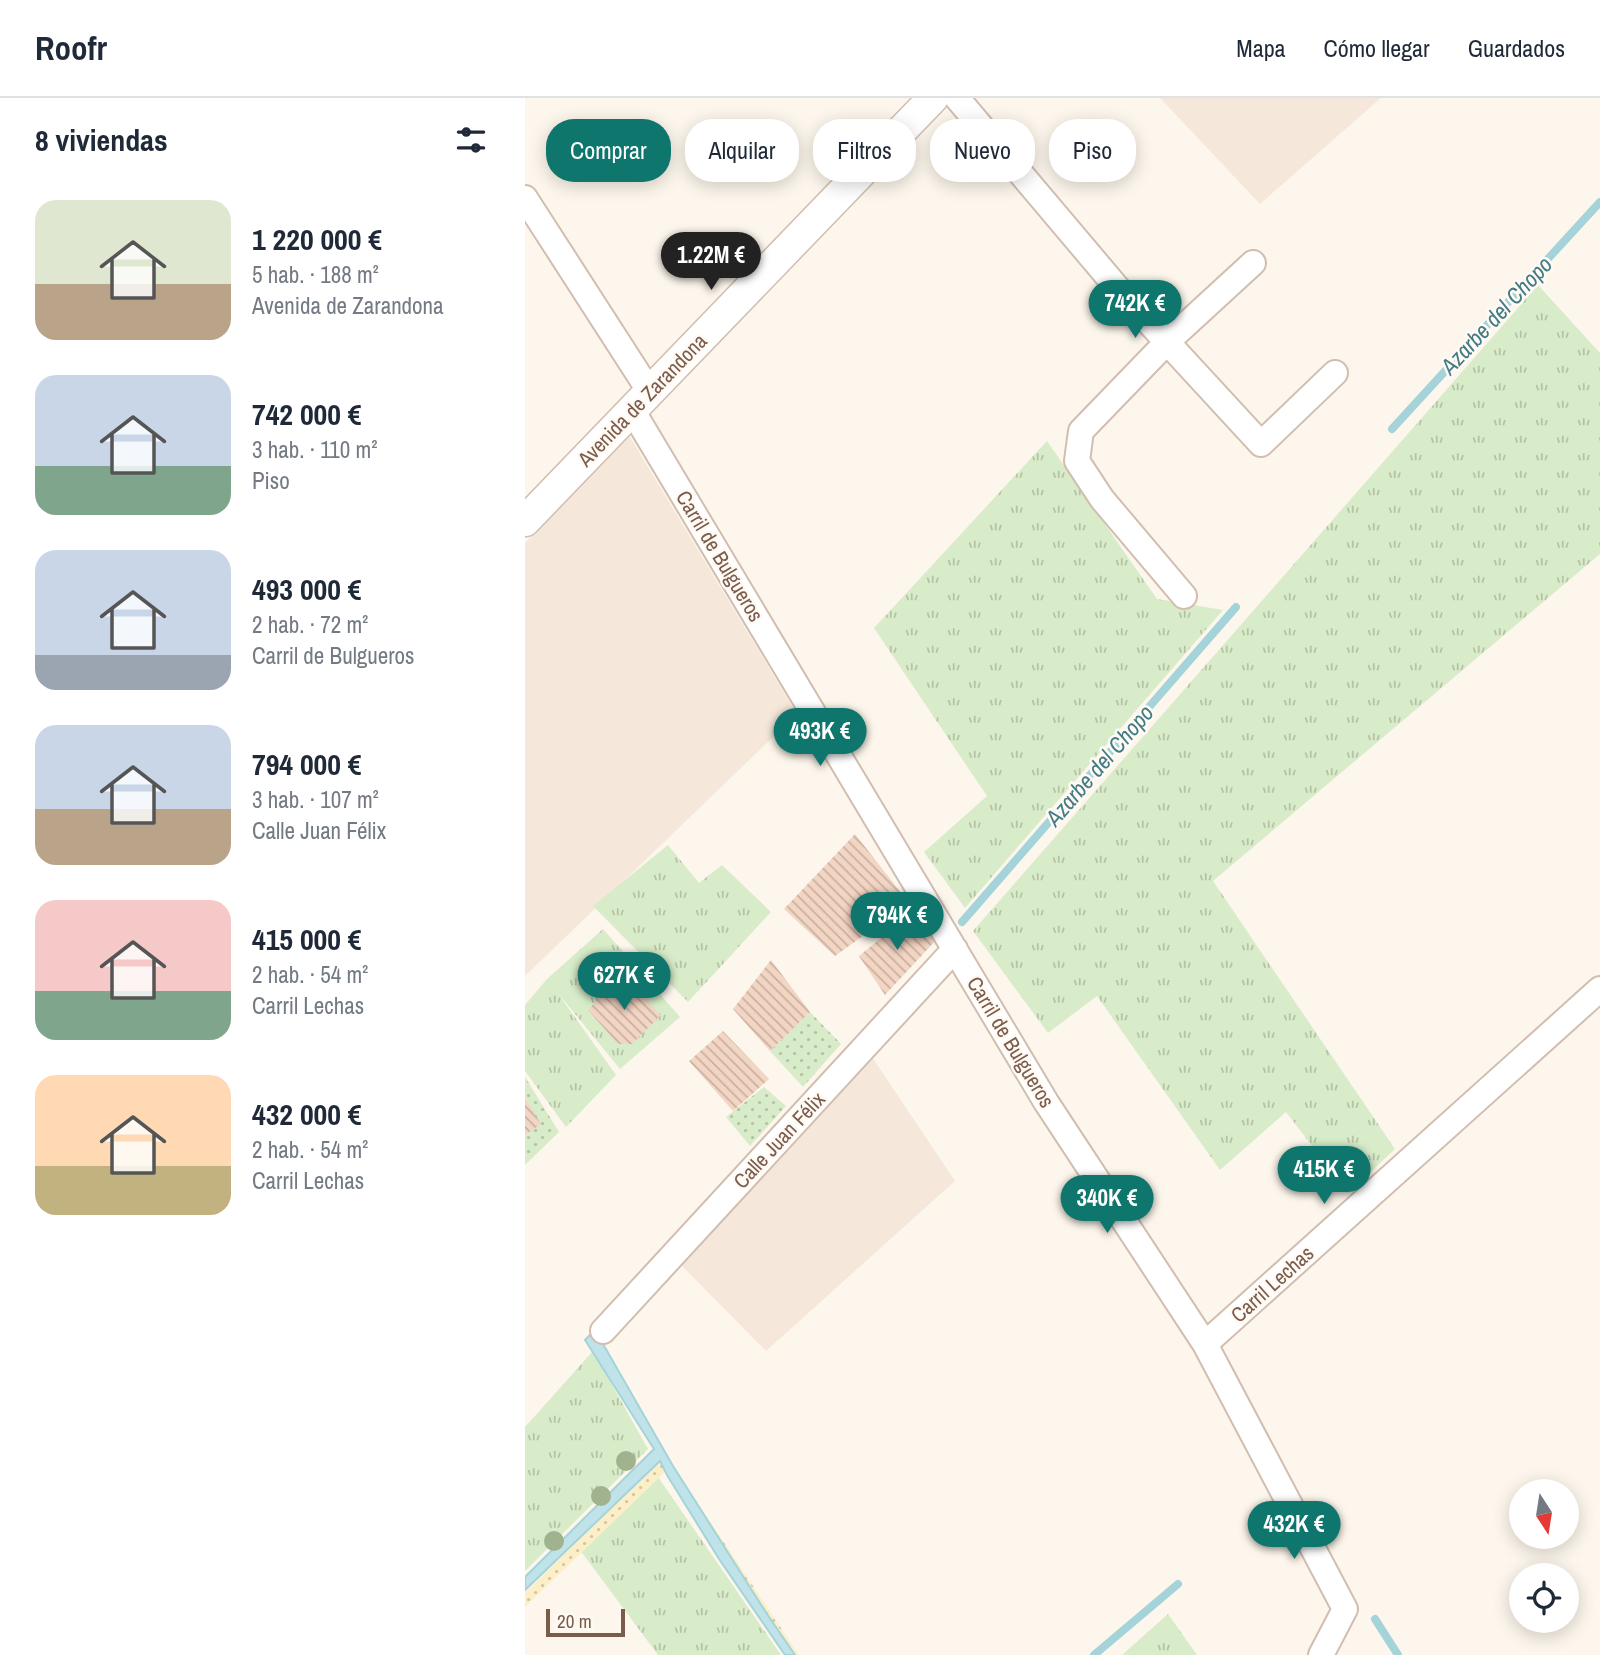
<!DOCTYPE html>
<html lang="es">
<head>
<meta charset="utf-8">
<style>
  :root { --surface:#fff; --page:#f6f6f7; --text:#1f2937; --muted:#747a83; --line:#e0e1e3; --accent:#0f766e }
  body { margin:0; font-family:"Archivo Narrow",sans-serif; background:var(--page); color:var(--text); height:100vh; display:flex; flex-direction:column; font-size:26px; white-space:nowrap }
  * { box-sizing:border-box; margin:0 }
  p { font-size:23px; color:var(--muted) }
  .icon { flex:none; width:38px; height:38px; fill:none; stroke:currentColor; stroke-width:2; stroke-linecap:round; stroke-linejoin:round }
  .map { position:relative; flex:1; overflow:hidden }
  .panel { display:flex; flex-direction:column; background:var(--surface); width:525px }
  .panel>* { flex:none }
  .top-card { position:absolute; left:21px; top:21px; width:665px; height:63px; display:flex; gap:14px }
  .needle { width:46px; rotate:168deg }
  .fabs { position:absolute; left:984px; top:1381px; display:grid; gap:14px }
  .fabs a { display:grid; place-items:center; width:70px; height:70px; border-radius:50%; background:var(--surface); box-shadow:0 4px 18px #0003; font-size:35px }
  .scale { position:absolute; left:21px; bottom:18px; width:79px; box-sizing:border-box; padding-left:7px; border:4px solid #7a5c4d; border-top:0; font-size:19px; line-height:24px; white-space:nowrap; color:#7a5c4d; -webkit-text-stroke:5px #fffaf3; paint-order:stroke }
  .price { position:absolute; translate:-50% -60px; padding:0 16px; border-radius:24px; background:var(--accent); color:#fff; font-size:23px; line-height:46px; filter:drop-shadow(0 2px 4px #0008) }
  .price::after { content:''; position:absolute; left:50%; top:42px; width:21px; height:16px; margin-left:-10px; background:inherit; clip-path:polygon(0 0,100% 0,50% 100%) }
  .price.selected { background:#222; color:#fff }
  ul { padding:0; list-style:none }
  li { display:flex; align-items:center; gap:21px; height:175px; padding:0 35px }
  li span { display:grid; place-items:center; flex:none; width:196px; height:140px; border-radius:21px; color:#555 }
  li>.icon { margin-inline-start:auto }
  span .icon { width:84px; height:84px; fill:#fffc; stroke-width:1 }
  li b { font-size:30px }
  h2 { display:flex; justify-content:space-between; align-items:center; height:84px; padding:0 35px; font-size:30px }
  .pill { padding:0 24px; border-radius:28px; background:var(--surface); box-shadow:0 4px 18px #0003; font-size:24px; line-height:63px }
  .pill.selected { background:var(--accent); color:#fff }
  header { display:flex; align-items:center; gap:42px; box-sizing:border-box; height:98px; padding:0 35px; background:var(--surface); border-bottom:2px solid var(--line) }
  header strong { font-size:33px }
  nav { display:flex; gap:38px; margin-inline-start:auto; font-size:24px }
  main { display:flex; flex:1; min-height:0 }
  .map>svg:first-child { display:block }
  .residential { fill:#f5e8da }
  .grass { fill:url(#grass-tufts) }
  .sand { fill:url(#sand-dots) }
  .garden { fill:url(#garden-dots) }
  .water { fill:#bfe3e8; stroke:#a5d3da; stroke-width:2 }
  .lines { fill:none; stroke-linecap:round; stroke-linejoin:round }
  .stream { stroke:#a5d3da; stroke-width:8 }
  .building { fill:url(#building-back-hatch) }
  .minor-casing { stroke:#d1beb0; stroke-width:28 }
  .tertiary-casing { stroke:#d1beb0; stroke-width:33 }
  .minor { stroke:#fff; stroke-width:24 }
  .tertiary { stroke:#fff; stroke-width:30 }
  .tree { fill:#a0b28e }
  .labels { text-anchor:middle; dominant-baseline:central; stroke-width:5; stroke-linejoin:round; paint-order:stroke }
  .street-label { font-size:21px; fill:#7a5c4d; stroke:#fffaf3 }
  .water-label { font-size:23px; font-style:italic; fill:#437c86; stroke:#fffaf3 }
</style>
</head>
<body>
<header>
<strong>Roofr</strong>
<nav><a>Mapa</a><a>Cómo llegar</a><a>Guardados</a></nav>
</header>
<main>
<section class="panel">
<h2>8 viviendas<svg class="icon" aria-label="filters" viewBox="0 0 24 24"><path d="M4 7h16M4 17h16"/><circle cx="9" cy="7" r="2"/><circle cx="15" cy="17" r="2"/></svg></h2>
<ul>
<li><span style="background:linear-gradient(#dfe7d0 60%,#b9a48a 0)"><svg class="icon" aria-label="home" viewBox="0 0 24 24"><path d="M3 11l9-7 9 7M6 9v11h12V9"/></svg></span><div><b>1 220 000 €</b><p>5 hab. · 188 m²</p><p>Avenida de Zarandona</p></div></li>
<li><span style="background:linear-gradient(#c9d6e8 65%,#7fa58c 0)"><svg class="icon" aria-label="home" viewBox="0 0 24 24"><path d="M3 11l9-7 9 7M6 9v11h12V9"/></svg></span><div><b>742 000 €</b><p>3 hab. · 110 m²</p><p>Piso</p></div></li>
<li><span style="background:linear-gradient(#c9d6e8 75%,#9aa5b1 0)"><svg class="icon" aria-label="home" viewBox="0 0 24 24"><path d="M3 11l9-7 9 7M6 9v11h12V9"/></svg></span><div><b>493 000 €</b><p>2 hab. · 72 m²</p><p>Carril de Bulgueros</p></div></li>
<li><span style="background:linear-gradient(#c9d6e8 60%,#b9a48a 0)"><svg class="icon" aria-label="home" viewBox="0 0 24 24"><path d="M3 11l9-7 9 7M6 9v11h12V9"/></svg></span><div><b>794 000 €</b><p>3 hab. · 107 m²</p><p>Calle Juan Félix</p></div></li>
<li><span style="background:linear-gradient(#f6c9c9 65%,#7fa58c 0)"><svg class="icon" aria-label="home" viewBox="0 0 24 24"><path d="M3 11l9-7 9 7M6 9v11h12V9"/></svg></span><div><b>415 000 €</b><p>2 hab. · 54 m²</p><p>Carril Lechas</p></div></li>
<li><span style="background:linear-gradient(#ffd9b3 65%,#c2b280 0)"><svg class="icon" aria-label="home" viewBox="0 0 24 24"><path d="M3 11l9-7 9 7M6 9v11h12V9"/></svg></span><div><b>432 000 €</b><p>2 hab. · 54 m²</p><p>Carril Lechas</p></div></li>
</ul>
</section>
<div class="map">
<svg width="1075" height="1557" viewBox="0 0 1075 1557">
  <defs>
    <pattern id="grass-tufts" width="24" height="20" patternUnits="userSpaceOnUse" patternTransform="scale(1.75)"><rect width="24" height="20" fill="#d8ecc9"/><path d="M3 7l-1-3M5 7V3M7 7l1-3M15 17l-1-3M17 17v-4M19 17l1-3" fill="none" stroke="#b4c2a5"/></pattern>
    <pattern id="sand-dots" width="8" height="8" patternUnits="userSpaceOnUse" patternTransform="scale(1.75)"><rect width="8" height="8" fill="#fcefc7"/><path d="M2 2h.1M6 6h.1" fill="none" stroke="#d1c5a4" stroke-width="1.8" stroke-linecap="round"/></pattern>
    <pattern id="garden-dots" width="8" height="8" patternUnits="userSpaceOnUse" patternTransform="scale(1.75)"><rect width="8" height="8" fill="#d8ecc9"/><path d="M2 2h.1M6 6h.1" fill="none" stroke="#b4c2a5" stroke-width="1.8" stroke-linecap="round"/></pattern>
    <pattern id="building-back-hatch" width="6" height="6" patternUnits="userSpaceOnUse" patternTransform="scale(1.75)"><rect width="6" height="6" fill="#f3d5c3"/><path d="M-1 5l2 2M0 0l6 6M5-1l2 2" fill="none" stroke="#cab0a1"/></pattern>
  </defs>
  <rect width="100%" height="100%" fill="#fdf6ec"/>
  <path class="residential" d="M635,0h221l-121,106z
    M103,336l169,280 -272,262v-433z
    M345,956l85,127 -189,170 -86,-87z"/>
  <path class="grass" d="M1013,187l62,68v201l-387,327 182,268 -47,44 -62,-81 -66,58 -123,-174 -49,37 -75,-102z
    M522,343l110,158 66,11 -258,298 -41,-56 63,-56 -113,-168z
    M143,747l31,38 23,-18 49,47 -83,90 -95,-96z
    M78,831l77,88 -60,52 -63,-77 59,83 -50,52 -41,-56v-66l22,-26z
    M68,1253l55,98 -123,122v-144z
    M133,1379l123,178h-123l-78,-105z
    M643,1516l29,41h-75z"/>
  <path class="sand" d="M134,1363l6,10 8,-5 126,189h-8l-126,-183 -140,135v-14z"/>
  <path class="garden" d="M285,914l31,32 -38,43 -33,-36z
    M0,979l34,55 -34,33z
    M239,989l22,19 -36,40 -24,-29z"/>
  <path class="water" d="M70,1232l78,136 94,148 28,41h-10l-66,-96 -52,-84 -7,-14 -135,129v-13l129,-128 -69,-109z"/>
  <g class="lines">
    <path class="stream" d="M867,331l208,-227
      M437,824l274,-315
      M850,1521l23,36
      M569,1557l84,-71"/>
  </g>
  <path class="building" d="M330,736l54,69 -74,53 -51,-47z
    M389,813l22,29 -51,55 -26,-39z
    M246,862l39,52 -40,39 -37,-42z
    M96,876l40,41 -29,29h-14l-30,-34z
    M198,933l46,48 -36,32 -44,-50z
    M0,1000l16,26 -16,11z"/>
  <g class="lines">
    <g class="minor-casing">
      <path id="minor" d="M432,0l163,193 141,153 74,-71
        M0,100l125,194
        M107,312l414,692 159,242
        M659,498l-82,-97 -25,-38 4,-30 86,-89 86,-79
        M78,1233l352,-382
        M796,1557l24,-46 -140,-265 395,-355"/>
    </g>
    <g class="tertiary-casing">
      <path id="tertiary" d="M0,423l408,-423"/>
    </g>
    <use href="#minor" class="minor"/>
    <use href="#tertiary" class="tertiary"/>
  </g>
  <g class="tree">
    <circle cx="101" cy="1363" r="10"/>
    <circle cx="76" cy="1398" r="10"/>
    <circle cx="29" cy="1443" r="10"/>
  </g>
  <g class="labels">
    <g class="street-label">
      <text transform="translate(117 302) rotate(-46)">Avenida de Zarandona</text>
      <text transform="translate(195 458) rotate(59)">Carril de Bulgueros</text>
      <text transform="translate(486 944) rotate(59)">Carril de Bulgueros</text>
      <text transform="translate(254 1042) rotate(-47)">Calle Juan Félix</text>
      <text transform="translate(747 1186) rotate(-42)">Carril Lechas</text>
    </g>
    <g class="water-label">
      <text transform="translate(971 217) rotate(-47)">Azarbe del Chopo</text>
      <text transform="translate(574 667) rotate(-49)">Azarbe del Chopo</text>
    </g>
  </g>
</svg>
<div class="fabs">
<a><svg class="needle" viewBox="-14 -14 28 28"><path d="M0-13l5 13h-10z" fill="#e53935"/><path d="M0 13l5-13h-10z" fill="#747a83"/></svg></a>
<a><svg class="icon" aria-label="locate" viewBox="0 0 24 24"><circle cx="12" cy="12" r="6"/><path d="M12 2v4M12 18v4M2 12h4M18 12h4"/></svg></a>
</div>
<div class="scale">20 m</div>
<b class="price selected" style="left:186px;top:194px">1.22M €</b>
<b class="price" style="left:610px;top:242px">742K €</b>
<b class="price" style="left:295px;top:670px">493K €</b>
<b class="price" style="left:372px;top:854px">794K €</b>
<b class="price" style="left:99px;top:914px">627K €</b>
<b class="price" style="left:799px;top:1108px">415K €</b>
<b class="price" style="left:582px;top:1137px">340K €</b>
<b class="price" style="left:769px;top:1463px">432K €</b>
<div class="top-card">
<a class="pill selected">Comprar</a>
<a class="pill">Alquilar</a>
<a class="pill">Filtros</a>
<a class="pill">Nuevo</a>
<a class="pill">Piso</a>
</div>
</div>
</main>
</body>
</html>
